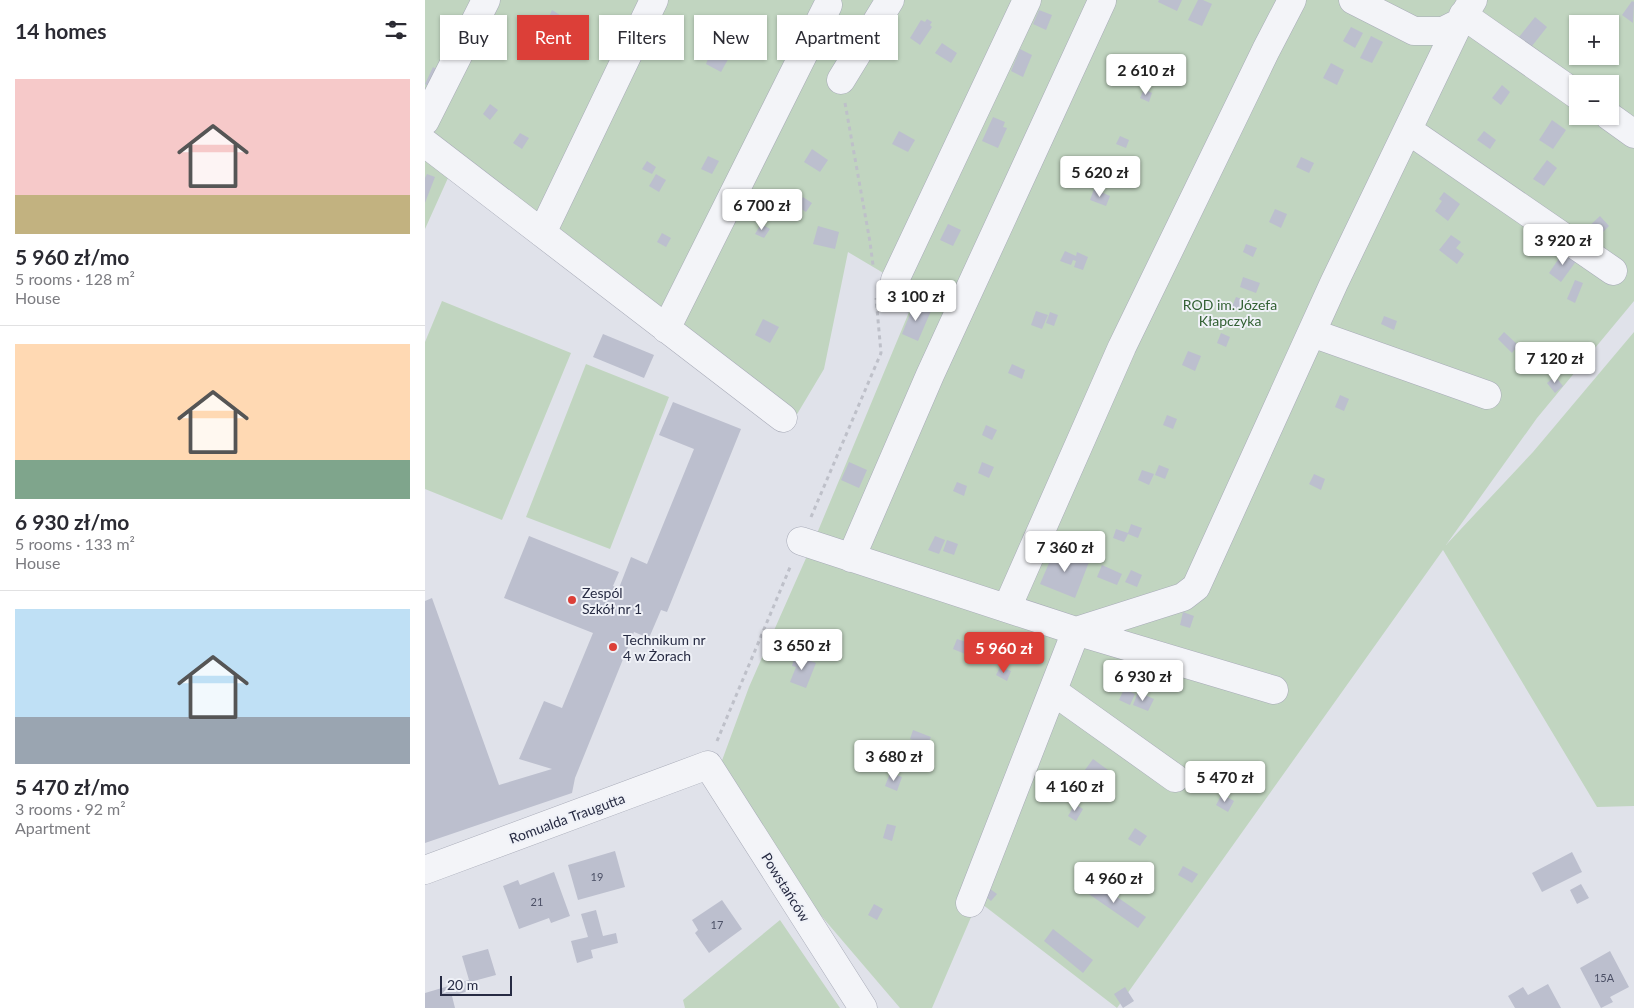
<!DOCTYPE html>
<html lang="en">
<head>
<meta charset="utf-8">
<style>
  :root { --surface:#fff; --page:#f7f7f7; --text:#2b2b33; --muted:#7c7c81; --line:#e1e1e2; --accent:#dc3f38 }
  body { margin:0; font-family:Lato,sans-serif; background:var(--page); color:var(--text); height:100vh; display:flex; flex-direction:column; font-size:19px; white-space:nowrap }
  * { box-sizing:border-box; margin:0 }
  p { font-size:16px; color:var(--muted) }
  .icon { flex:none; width:28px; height:28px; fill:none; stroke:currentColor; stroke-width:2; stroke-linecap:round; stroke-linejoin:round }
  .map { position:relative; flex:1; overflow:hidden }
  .sheet { display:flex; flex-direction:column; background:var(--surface); width:425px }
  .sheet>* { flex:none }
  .banner { position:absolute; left:15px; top:15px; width:475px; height:45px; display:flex; gap:10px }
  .controls { position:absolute; left:1144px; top:15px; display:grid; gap:10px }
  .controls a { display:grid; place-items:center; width:50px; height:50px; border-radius:0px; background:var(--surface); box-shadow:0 1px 4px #0004; font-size:25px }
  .scale { position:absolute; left:15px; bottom:12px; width:72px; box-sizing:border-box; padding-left:5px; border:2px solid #272b43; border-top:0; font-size:14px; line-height:18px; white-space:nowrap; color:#272b43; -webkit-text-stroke:4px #eff1f7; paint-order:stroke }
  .price { position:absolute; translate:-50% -42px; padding:0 11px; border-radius:5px; background:#fff; color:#222; font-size:16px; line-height:32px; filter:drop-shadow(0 1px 2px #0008) }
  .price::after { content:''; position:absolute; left:50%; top:30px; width:15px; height:11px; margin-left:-8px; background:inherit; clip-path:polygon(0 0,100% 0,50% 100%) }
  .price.on { background:var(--accent); color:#fff }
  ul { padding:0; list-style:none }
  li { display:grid; align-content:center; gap:10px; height:265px; padding:0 15px }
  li+li { border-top:1px solid var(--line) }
  li span { display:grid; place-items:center; height:155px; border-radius:0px; color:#555 }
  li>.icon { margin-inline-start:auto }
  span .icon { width:90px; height:90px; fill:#fffc; stroke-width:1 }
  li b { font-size:21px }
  h2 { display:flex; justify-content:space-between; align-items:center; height:60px; padding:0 15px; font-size:21px }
  .pill { padding:0 18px; border-radius:0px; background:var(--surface); box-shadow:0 1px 4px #0004; font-size:18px; line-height:45px }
  .pill.on { background:var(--accent); color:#fff }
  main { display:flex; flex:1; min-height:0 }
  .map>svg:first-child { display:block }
  .green { fill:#c1d5c0; fill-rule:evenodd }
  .building { fill:#bcbfce }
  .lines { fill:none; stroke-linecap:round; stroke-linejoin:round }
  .minor-casing { stroke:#a8abb8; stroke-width:29 }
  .path { stroke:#bec0c9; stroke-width:3; stroke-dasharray:4 4; stroke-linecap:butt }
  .minor { stroke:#f3f4f8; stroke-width:28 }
  .poi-dot { fill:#dc3f38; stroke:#eff1f7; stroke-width:2 }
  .labels { text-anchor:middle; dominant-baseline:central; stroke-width:4; stroke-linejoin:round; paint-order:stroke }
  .number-label { font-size:11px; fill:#4c5066 }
  .park-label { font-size:14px; fill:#326033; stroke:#eff1f7 }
  .poi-label { font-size:14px; fill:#272b43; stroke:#eff1f7; text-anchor:start }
  .street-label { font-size:14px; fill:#272b43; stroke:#eff1f7 }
</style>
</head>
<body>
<main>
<section class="sheet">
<h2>14 homes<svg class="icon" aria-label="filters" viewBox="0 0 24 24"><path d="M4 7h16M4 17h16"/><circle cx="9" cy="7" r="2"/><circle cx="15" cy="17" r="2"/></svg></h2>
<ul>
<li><span style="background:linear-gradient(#f6c9c9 75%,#c2b280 0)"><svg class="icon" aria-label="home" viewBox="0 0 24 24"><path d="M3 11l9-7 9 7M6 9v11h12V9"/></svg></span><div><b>5 960 zł/mo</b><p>5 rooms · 128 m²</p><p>House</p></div></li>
<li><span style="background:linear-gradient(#ffd9b3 75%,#7fa58c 0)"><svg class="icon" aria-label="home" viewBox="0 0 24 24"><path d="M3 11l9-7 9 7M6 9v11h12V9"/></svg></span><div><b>6 930 zł/mo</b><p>5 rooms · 133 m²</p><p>House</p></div></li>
<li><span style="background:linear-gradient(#bfe0f5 70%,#9aa5b1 0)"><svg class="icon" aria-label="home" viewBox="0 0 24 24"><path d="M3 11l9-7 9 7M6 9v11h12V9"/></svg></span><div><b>5 470 zł/mo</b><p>3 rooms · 92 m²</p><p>Apartment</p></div></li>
</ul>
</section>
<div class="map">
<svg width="1209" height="1008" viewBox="0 0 1209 1008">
  <rect width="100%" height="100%" fill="#e0e2ea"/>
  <path class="green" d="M0,0h1209v301l-97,117 -91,127 87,-93 101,-120v474l-37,1 -154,-257 -326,458 -139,-107 -46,107h-32l-94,-110 -86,-132 29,-79 69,-156 99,-238 -69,-41 -24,117 -37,62 -335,-262 -27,60zM1152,24h33v32h-33zM1152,84h33v32h-33z
    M17,301l129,52 -69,167 -77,-31v-147z
    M161,364l83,33 -59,152 -84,-32z
    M355,920l60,88h-155l-2,-8z"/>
  <path class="building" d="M734,0h23l-5,11 -19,-9z
    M773,0h5l9,4 -10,22 -14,-6z
    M1207,1l2,1 -1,21 -11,-8z
    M127,10l8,5 -4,8 -8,-4z
    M614,10l13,5 -6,15 -13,-6z
    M1110,17l12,10 -15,19 -13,-9z
    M502,19l5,3 -2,3 2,2 -12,18 -10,-7 11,-18 4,2z
    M137,22l9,6 -4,7 -10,-6z
    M926,27l12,6 -8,15 -12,-7z
    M946,36l12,6 -11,21 -12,-5z
    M517,43l15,10 -6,10 -16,-10z
    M280,45l9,4 2,-3 15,8 -10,18 -15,-8 2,-5 -8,-4z
    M595,49l12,6 -9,22 -12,-6z
    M906,63l13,7 -7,15 -14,-7z
    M8,67l6,4 -8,16 -6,-3z
    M1077,85l8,7 -9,13 -9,-7z
    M719,89l8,4 -3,9 -9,-4z
    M65,104l8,6 -8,10 -7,-6z
    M568,117l12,5 -2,5 4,1 -9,20 -16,-7z
    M1127,120l14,10 -13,19 -14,-9z
    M474,131l16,9 -7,12 -16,-8z
    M1059,131l12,9 -6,9 -13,-9z
    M95,133l9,5 -7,11 -9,-6z
    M695,136l9,4 -3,8 -10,-4z
    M387,149l16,11 -8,12 -16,-10z
    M283,156l11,5 -7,13 -11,-5z
    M876,157l13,6 -5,10 -13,-6z
    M1122,160l10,8 -13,18 -11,-7z
    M222,161l9,6 -4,7 -10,-5z
    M2,174l8,3 -10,26v-25z
    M231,174l10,6 -7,12 -10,-6z
    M669,189l16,7 -4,10 -16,-6z
    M1019,192l16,12 -12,17 -13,-10 7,-10 -3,-2z
    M378,197l9,6 -6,9 -9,-6z
    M850,209l12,5 -6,14 -12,-6z
    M1175,216l9,10 -15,15 -10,-10z
    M336,224l9,5 -6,9 -9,-4z
    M523,224l13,6 -8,16 -13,-6z
    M393,226l21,6 -4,17 -22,-5z
    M237,233l9,5 -5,9 -9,-5z
    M1026,235l10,7 -5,6 8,6 -7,10 -18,-14z
    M821,244l11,4 -4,9 -10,-5z
    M640,251l11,5 1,-4 11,5 -5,13 -9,-3 2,-6 -3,-1 -2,5 -11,-4z
    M1139,251l13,9 -16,22 -12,-9z
    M818,277l17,6 -4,10 -16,-6z
    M1150,280l8,3 -8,20 -8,-4z
    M811,297l11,4 -4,10 -11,-4z
    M489,304l17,7 -13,30 -16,-7z
    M611,311l12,4 -6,14 -11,-4z
    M625,312l8,3 -4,11 -8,-3z
    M959,316l13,5 -3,9 -13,-6z
    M338,319l16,8 -9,16 -15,-8z
    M1079,332l14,13 -6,8 -14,-14z
    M796,333l9,4 -4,10 -9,-4z
    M178,334l51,21 -10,23 -51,-21z
    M763,351l13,5 -6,15 -13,-6z
    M587,364l13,6 -3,9 -14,-6z
    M1130,376l8,10 -8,7 -8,-10z
    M915,395l9,4 -5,12 -9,-4z
    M248,402l68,27 -74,183 -6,-2 -12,28 -15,-6 -59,146 -3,15 -147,50v-242l7,-3 67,187 53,-16 -33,-10 25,-58 18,7 31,-75 -89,-35 25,-62 90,36 -6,14 6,2 12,-31 16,7 47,-115 -35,-14z
    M742,415l10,4 -4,10 -10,-4z
    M561,425l11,5 -5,10 -10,-5z
    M424,462l18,8 -8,18 -18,-8z
    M557,462l12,5 -5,11 -11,-5z
    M734,465l10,4 -4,10 -10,-4z
    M717,470l12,4 -5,11 -11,-5z
    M889,474l11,5 -4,11 -12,-6z
    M532,482l10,4 -3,10 -11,-5z
    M706,524l11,4 -4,10 -10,-4 -4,8 -11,-4 3,-9 12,4z
    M510,536l10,4 -6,14 -11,-4z
    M522,540l11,4 -4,11 -11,-4z
    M630,549l34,13 -14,36 -35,-14z
    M677,565l20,9 -5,11 -20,-8z
    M706,570l11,5 -5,12 -12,-5z
    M758,612l11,4 -4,12 -10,-3z
    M532,639l12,4 -4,11 -12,-5z
    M370,655l21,8 -10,25 -16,-6 6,-15 -4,-1z
    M575,667l11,4 -4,10 -11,-6z
    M699,689l11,5 -5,11 -11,-5z
    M713,692l16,7 -6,12 -15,-6z
    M488,730l18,7 -4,8 -17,-6z
    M668,759l15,11 -11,15 -15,-11z
    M465,773l12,4 -5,14 -12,-5z
    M797,794l12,7 -6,11 -12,-7z
    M650,804l8,5 -7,12 -8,-5z
    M462,824l9,2 -4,15 -9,-3z
    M710,828l12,8 -7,10 -12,-7z
    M190,851l10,36 -47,13 -10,-35z
    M1147,852l10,20 -40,20 -10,-19z
    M758,866l15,8 -6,9 -14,-8z
    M129,872l16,44 -19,7 -2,-5 -30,11 -16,-43 15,-6 2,5z
    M666,879l55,38 -8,11 -55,-38z
    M1156,884l8,14 -12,6 -7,-14z
    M561,886l11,8 -6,7 -10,-8z
    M297,900l20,29 -33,24 -14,-20 3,-3 -6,-10z
    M449,904l9,5 -6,11 -9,-5z
    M171,910l7,26 13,-3 2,10 -27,7 2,8 -16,5 -6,-22 17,-4 -7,-23z
    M628,929l40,31 -10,13 -39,-32z
    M63,949l8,26 -26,7 2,8 -20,6 3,12h-30v-15l44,-13 -7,-24z
    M1185,951l19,36 -19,10 3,5 -12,6 -21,-40z
    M1123,984l13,24h-46l-7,-12 15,-9 5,8z
    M700,987l9,14 -11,7 -9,-14z"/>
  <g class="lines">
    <g class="minor-casing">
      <path id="minor" d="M928,0l61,31h29l16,-8
        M1038,15l114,80
        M416,80l49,-80
        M1184,116l25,18
        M0,121l61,-121
        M983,130l205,141
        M0,143l358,275
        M117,233l112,-233
        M470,280l132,-280
        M241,329l162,-324
        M887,333l175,62
        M376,541l275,90 -106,272
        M426,558l79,-183 172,-374
        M582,608l115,-261 144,-297 26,-50
        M651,631l107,-34 13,-10 138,-304 125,-260 14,-23
        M651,631l198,59
        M628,691l122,87
        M0,870l283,-105 155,243"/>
    </g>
    <path class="path" d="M420,103l25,139 3,23
      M386,517l70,-164 -5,-55
      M292,741l74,-176"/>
    <use href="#minor" class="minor"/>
  </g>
  <g class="poi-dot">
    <circle cx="147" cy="600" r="5"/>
    <circle cx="188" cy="647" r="5"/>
  </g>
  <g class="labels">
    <g class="number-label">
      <text x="172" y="876">19</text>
      <text x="112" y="901">21</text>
      <text x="292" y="924">17</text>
      <text x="1179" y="977">15A</text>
    </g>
    <g class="park-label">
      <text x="805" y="304">ROD im. Józefa<tspan x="805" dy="16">Kłapczyka</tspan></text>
    </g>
    <g class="poi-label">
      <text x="157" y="592">Zespól<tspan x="157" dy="16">Szkół nr 1</tspan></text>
      <text x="198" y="639">Technikum nr<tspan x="198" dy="16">4 w Żorach</tspan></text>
    </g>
    <g class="street-label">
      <text transform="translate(142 818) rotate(-20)">Romualda Traugutta</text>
      <text transform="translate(361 887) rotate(58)">Powstańców</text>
    </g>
  </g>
</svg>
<div class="controls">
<a>+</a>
<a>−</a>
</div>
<div class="scale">20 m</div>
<b class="price" style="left:721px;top:96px">2 610 zł</b>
<b class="price" style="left:675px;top:198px">5 620 zł</b>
<b class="price" style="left:337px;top:231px">6 700 zł</b>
<b class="price" style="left:1138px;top:266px">3 920 zł</b>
<b class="price" style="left:491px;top:322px">3 100 zł</b>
<b class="price" style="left:1130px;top:384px">7 120 zł</b>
<b class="price" style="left:640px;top:573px">7 360 zł</b>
<b class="price" style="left:377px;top:671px">3 650 zł</b>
<b class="price on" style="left:579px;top:674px">5 960 zł</b>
<b class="price" style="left:718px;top:702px">6 930 zł</b>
<b class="price" style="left:469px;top:782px">3 680 zł</b>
<b class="price" style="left:800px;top:803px">5 470 zł</b>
<b class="price" style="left:650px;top:812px">4 160 zł</b>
<b class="price" style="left:689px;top:904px">4 960 zł</b>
<div class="banner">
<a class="pill">Buy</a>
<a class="pill on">Rent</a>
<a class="pill">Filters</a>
<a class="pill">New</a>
<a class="pill">Apartment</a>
</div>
</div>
</main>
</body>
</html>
